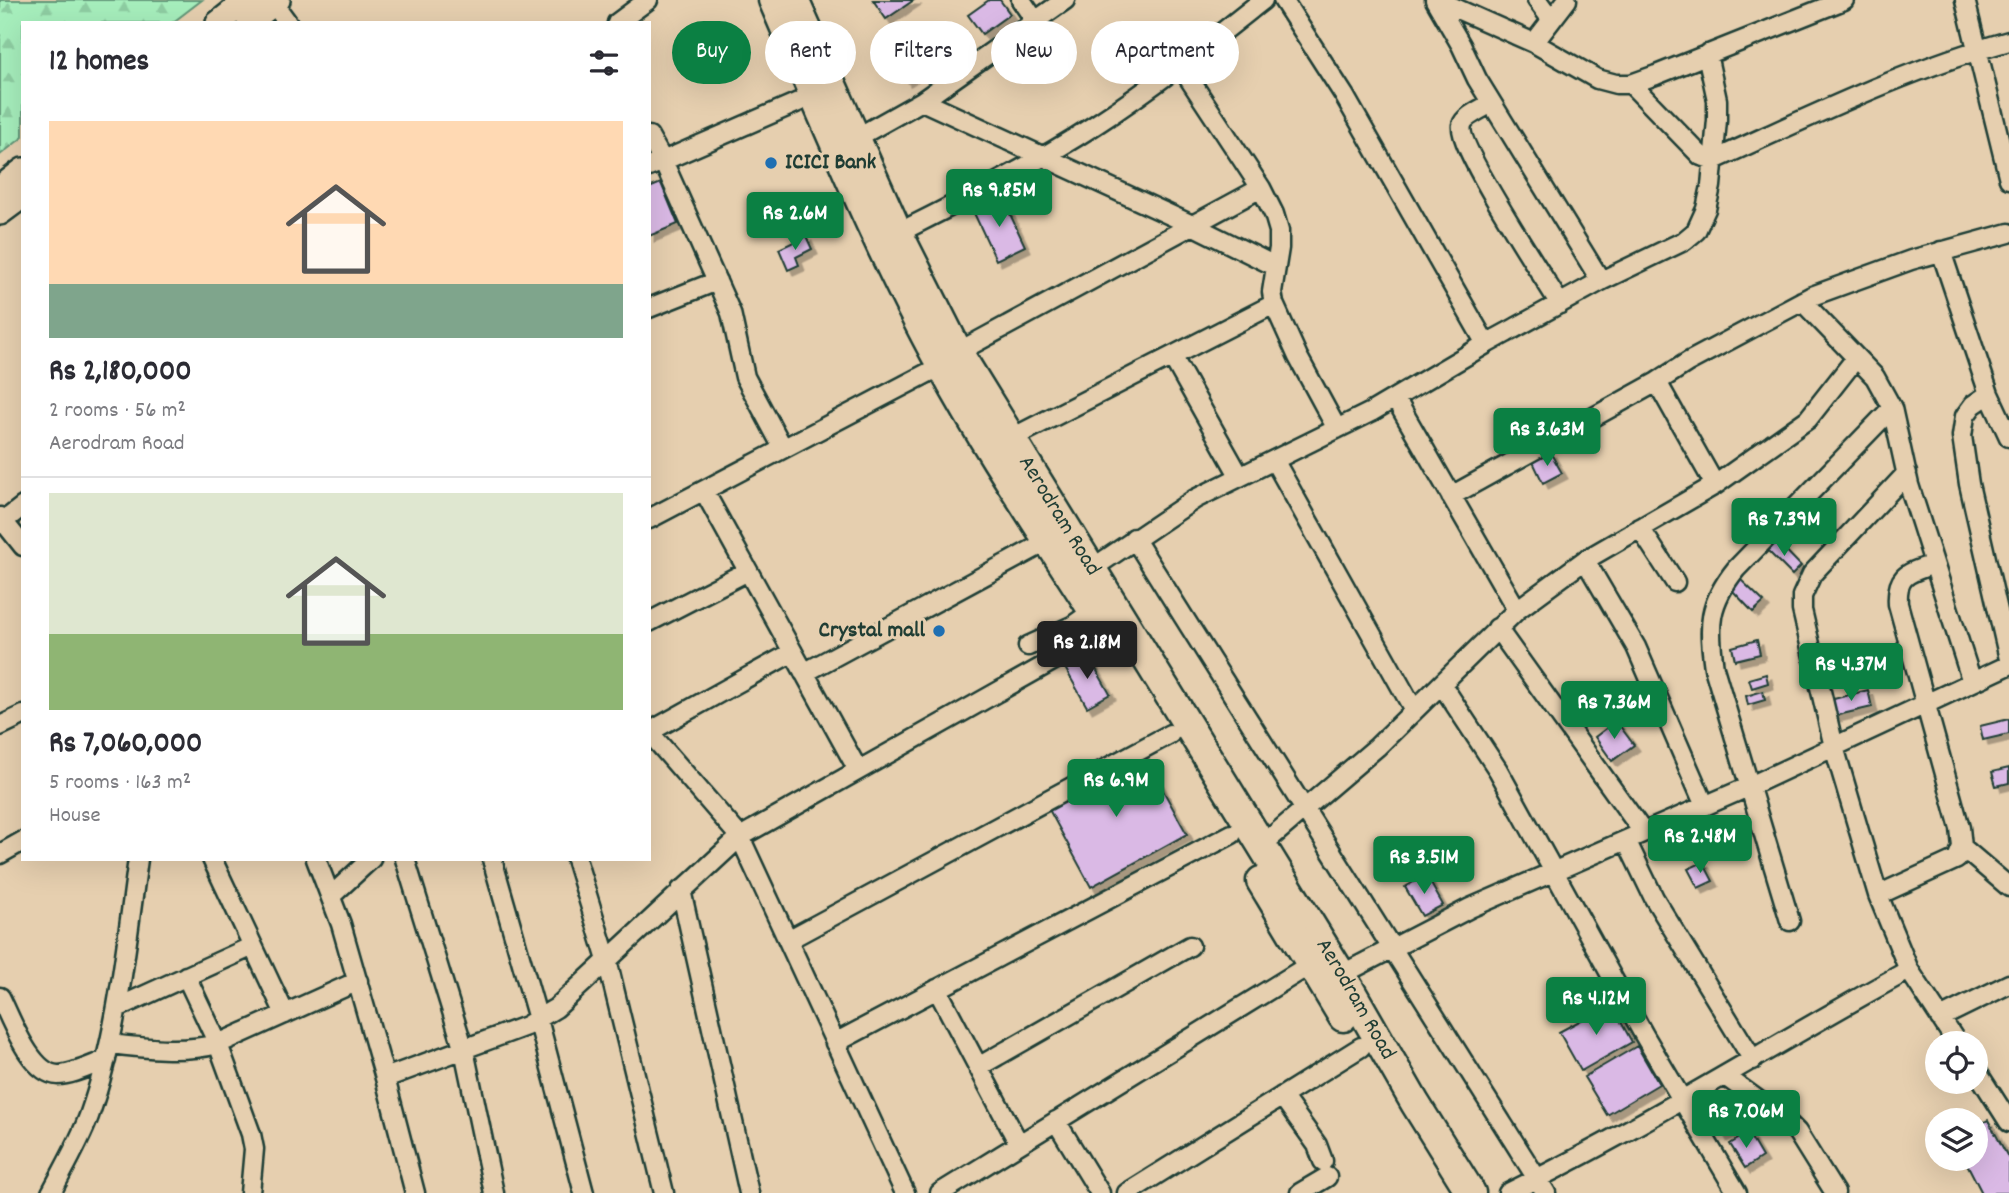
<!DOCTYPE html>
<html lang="en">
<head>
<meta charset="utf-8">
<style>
  :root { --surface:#fff; --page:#f7f7f7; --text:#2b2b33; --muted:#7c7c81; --line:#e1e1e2; --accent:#0b8043 }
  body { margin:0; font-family:Dekko,sans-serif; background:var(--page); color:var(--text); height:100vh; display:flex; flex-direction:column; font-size:26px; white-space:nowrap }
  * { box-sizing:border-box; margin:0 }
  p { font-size:23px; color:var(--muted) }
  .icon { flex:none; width:38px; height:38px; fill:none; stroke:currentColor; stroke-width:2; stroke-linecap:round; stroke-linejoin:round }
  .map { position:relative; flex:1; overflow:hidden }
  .sheet { position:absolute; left:21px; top:21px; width:630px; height:840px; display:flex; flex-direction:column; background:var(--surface); border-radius:0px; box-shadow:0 7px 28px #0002 }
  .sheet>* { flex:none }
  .hud { position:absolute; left:672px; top:21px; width:665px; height:63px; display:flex; gap:14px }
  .controls { position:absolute; left:1925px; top:1031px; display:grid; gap:14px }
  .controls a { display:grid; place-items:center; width:63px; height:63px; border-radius:50%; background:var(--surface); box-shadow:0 7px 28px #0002; font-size:35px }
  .price { position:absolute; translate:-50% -60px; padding:0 16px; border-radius:7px; background:var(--accent); color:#fff; font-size:23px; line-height:46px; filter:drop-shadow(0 2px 4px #0008) }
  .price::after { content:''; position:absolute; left:50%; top:42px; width:21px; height:16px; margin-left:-10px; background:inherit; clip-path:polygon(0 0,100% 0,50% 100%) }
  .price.selected { background:#222; color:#fff }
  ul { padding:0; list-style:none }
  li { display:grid; align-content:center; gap:14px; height:371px; padding:0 28px }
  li+li { border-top:2px solid var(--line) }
  li span { display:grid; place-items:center; height:217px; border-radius:0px; color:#555 }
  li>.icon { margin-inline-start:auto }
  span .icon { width:126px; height:126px; fill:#fffc; stroke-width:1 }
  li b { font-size:30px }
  h2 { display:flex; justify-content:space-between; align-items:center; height:84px; padding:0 28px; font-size:30px }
  .chip { padding:0 24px; border-radius:32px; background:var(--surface); box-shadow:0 7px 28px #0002; font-size:24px; line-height:63px }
  .chip.selected { background:var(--accent); color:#fff }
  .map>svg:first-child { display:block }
  .forest { fill:url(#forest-firs); stroke:#629678; stroke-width:2 }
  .building { fill:#dab9e5; stroke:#1f3d34; stroke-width:2; filter:url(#shadow) }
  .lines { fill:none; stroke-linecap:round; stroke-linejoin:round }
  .minor-casing { stroke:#1f3d34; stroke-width:23 }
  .tertiary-casing { stroke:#1f3d34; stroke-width:28 }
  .primary-casing { stroke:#1f3d34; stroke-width:33 }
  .minor { stroke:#e6cfaf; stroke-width:18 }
  .tertiary { stroke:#e6cfaf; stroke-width:23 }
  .primary { stroke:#e6cfaf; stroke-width:28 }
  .poi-dot { fill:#1f6fb2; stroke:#e6cfaf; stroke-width:2.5 }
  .labels { text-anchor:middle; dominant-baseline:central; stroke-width:6; stroke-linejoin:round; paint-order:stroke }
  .poi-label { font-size:23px; font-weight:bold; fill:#1f3d34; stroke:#e6cfaf; text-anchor:start }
  .street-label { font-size:23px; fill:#1f3d34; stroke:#e6cfaf }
</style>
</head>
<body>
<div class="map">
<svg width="2009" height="1193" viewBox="0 0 2009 1193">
  <defs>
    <pattern id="forest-firs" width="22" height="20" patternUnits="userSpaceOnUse" patternTransform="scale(1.75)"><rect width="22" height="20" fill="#a6eebc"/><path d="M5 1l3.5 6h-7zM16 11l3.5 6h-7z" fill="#8ecda2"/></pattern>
    <filter id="shadow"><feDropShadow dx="5.5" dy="5.5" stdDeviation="0" flood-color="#0004"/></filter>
  </defs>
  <rect width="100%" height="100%" fill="#e6cfaf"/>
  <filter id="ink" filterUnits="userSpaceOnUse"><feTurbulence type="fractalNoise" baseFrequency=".0143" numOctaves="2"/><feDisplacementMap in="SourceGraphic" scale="14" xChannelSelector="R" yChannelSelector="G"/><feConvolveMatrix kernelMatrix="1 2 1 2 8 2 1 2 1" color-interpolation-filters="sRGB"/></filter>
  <g filter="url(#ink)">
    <path class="forest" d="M0,0h202l-30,23h-149v114l-23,18z"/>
    <path class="building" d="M873,0h41l-28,19z
      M989,0h11l10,14 -28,20 -14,-19z
      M937,30l14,22 -46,28 -13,-22z
      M661,183l17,41 -29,12v-48z
      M1002,197l23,49 -29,14 -23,-49z
      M806,236l6,13 -16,8 3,8 -11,5 -9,-21z
      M1550,452l12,21 -19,10 -10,-21z
      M1776,540l25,26 -9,9 -25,-25z
      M1740,579l24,23 -11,10 -22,-23z
      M1757,640l3,14 -25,6 -3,-13z
      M1088,655l22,39 -23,13 -22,-39z
      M1766,674l2,9 -16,5 -3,-9z
      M1868,690l4,17 -38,9 -4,-16z
      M1763,691l2,9 -17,5 -2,-9z
      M2009,719v15l-26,6 -3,-14z
      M1616,721l18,24 -22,16 -17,-24z
      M1142,752l45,82 -96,53 -45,-83z
      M2009,768v15l-13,3 -4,-14z
      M1703,862l10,19 -15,7 -10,-19z
      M1426,875l17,30 -21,11 -17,-29z
      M1611,1004l21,38 -51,29 -22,-39z
      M1637,1046l22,38 -52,31 -23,-38z
      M1745,1099l11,19 -34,18 -10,-19z
      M1988,1120l21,39v34h-27l-18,-35h12v-32z
      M1748,1133l14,24 -17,11 -15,-24z"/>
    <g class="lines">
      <g class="minor-casing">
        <path id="minor" d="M1021,0l15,22
          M1283,0l61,95 142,249
          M1435,0l26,45 16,34 124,202
          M1437,0l97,43 63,36 19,5h15l25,-9 188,-75
          M1537,0l14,19
          M1965,0l44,179
          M274,4l14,19
          M617,23l31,-23
          M1534,43l33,-43
          M1180,65l81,123 13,26 5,17v17l-7,44 2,12 24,53 39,72
          M1631,84l70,72 13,4c96,-43 193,-91 295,-119
          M922,101l270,124 83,41
          M1491,103c-7,5 -27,13 -29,22 -6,20 83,154 98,179
          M649,136l14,25 68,152 14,64 38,71
          M856,138l66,-37 143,-101
          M649,167l163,-71
          M898,233c67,-34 134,-67 197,-108 59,-38 114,-82 168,-125
          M1941,251l48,143 20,43
          M1802,301l73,76 17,31 17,77 63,197
          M649,308l68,-27
          M958,352l303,-164
          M1172,356l68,121
          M1657,382l58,103
          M1989,394l-16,11 -8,11 -3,20 7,48 40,175
          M1395,398l122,212
          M1010,439l264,-135
          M1274,460l140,250
          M1907,473l-95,101 -10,22v14l32,137 44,148 31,75 48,73
          M704,491l154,279
          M1451,496l206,-114 31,-20 124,-66 99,-36 98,-27
          M0,517l23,29
          M649,519l292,-153
          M0,524l23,-18
          M1640,528l35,54
          M1134,538l412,655
          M1585,560l51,87 69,159
          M1090,570l105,-71 176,-87 115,-68 115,-63 83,-40 12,-10 10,-22 5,-23 6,-66v-20l-10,-46
          M649,622l99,-51
          M1497,628l146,204
          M1028,646l44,-20 21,-15
          M793,652l-144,80 91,105 165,356
          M804,673l244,-132
          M1442,685l56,85 146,265 93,158
          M0,726l23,-11
          M1626,840l28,58 99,162
          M1261,846l116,-99 140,-137 68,-50 130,-75 93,-66 48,-61
          M1962,847l47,40
          M0,854l23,-13
          M212,859l73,155
          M316,859l25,65 44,154 30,115
          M405,859l59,191 30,143
          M492,859l46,160 46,174
          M576,859l31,101 57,233
          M681,890l68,303
          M1878,895l79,-36 5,-12 -2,-19 -62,-224c-2,-30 11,-31 36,-40
          M331,896l40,-37
          M1790,921l-76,-253c-6,-43 -6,-64 22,-99l156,-161
          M788,940l382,-206
          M186,976l32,68 33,90 3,15 -4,44
          M1333,979l137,-71 278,-121 261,-122
          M937,989l82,155
          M0,997c11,21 30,77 58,78 14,0 34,-10 48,-15
          M117,1008l136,-62
          M1940,1018l69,-34
          M835,1043l397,-209
          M110,1044c36,4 72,9 108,0l140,-63
          M978,1067l212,-121
          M1976,1070l33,52
          M1725,1076l59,43 13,13 38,61
          M385,1078l141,-52 30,-18 184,-171 366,-206
          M1282,1096l35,49 6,16
          M1056,1121l44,72
          M51,1193c13,-25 28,-50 38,-77 29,-82 37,-170 49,-257
          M940,1193l371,-229
          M1127,1193l234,-146
          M1300,1193l27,-16
          M1508,1193c138,-67 267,-150 401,-223"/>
      </g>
      <g class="tertiary-casing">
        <path id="tertiary" d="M218,23l29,-23
          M249,23l29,-23
          M0,188l23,-18
          M0,213l23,-17"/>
      </g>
      <g class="primary-casing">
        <g id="primary">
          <path d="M773,0c53,123 104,248 168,365 52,96 115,186 173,279"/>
          <path id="s1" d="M794,0l104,233 60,119 383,622 74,129 56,90"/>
          <path d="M1261,881l82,136"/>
        </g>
      </g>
      <use href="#minor" class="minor"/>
      <use href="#tertiary" class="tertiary"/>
      <use href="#primary" class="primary"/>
    </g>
  </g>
  <g class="poi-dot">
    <circle cx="771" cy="163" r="7"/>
    <circle cx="939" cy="631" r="7"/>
  </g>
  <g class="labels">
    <g class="poi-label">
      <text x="785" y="163">ICICI Bank</text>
      <text x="925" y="631" text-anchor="end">Crystal mall</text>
    </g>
    <g class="street-label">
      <text stroke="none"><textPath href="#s1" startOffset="581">Aerodram Road</textPath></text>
      <text stroke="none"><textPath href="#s1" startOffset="1148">Aerodram Road</textPath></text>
    </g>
  </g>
</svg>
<div class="controls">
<a><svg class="icon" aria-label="locate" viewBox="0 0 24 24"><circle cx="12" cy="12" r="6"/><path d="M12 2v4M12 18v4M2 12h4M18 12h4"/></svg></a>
<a><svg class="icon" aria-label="layers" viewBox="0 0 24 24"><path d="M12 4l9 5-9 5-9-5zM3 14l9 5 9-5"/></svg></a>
</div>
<b class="price" style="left:999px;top:229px">Rs 9.85M</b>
<b class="price" style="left:795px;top:252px">Rs 2.6M</b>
<b class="price" style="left:1547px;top:468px">Rs 3.63M</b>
<b class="price" style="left:1784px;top:558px">Rs 7.39M</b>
<b class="price selected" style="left:1087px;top:681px">Rs 2.18M</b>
<b class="price" style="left:1851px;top:703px">Rs 4.37M</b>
<b class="price" style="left:1614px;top:741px">Rs 7.36M</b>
<b class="price" style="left:1116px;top:819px">Rs 6.9M</b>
<b class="price" style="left:1700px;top:875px">Rs 2.48M</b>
<b class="price" style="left:1424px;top:896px">Rs 3.51M</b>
<b class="price" style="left:1596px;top:1037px">Rs 4.12M</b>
<b class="price" style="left:1746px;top:1150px">Rs 7.06M</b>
<div class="hud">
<a class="chip selected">Buy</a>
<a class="chip">Rent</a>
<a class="chip">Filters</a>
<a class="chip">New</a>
<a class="chip">Apartment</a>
</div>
<section class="sheet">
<h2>12 homes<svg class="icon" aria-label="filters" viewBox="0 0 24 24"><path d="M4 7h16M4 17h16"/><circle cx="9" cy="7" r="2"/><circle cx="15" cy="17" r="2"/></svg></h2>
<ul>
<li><span style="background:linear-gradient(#ffd9b3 75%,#7fa58c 0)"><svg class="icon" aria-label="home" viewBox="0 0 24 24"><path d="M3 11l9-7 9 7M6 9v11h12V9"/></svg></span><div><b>Rs 2,180,000</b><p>2 rooms · 56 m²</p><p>Aerodram Road</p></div></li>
<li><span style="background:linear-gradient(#dfe7d0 65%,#8fb573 0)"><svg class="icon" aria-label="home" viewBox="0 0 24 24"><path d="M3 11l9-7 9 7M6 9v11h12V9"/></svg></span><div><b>Rs 7,060,000</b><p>5 rooms · 163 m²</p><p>House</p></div></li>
</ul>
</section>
</div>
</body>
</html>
